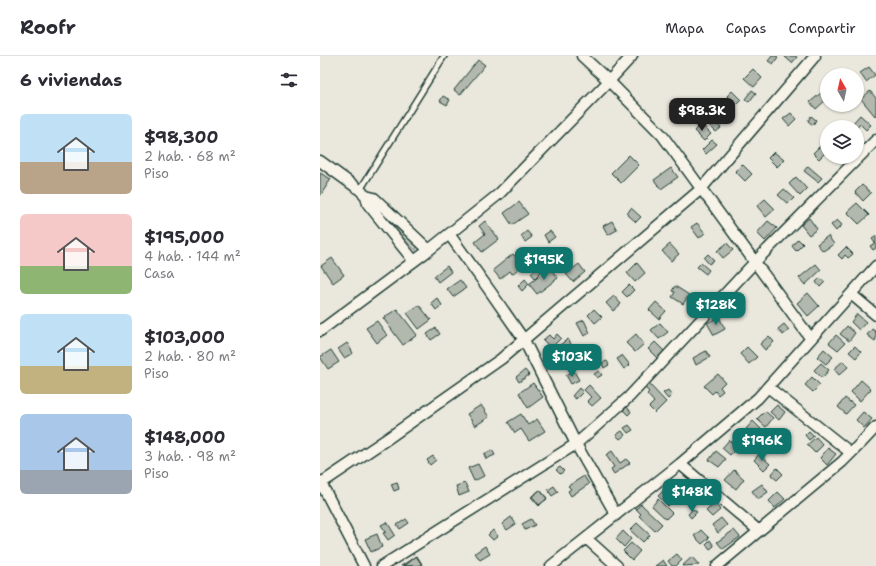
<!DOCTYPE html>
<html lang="es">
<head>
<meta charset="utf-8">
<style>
  :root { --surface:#fff; --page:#f7f7f7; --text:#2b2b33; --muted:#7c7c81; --line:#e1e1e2; --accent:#0f766e }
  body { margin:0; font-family:"Shantell Sans",sans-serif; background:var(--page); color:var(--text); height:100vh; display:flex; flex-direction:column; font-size:15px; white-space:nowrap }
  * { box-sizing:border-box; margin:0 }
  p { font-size:13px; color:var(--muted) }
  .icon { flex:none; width:22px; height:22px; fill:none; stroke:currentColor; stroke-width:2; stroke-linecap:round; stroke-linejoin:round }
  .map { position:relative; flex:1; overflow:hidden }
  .panel { display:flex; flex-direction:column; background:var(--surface); width:320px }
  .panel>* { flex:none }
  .needle { width:26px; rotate:351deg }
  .controls { position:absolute; left:500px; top:12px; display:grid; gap:8px }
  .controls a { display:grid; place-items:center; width:44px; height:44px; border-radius:50%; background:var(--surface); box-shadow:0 1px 3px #0004; font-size:20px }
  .price { position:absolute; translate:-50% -34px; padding:0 9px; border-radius:8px; background:var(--accent); color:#fff; font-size:13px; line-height:26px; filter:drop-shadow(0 1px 2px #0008) }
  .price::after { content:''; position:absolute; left:50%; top:24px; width:12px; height:9px; margin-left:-6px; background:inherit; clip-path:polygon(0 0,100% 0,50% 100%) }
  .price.selected { background:#222; color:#fff }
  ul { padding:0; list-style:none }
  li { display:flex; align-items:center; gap:12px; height:100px; padding:0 20px }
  li span { display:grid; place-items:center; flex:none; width:112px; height:80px; border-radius:6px; color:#555 }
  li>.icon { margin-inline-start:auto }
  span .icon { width:48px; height:48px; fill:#fffc; stroke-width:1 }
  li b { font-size:17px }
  h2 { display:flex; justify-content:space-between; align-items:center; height:48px; padding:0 20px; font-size:17px }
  header { display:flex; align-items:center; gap:24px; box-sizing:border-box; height:56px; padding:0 20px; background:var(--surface); border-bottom:1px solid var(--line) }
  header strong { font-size:19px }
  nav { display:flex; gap:22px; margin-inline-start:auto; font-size:14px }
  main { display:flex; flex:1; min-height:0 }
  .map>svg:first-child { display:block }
  .green { fill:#c8ccc1; stroke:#74847a }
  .building { fill:#b2b8ae; stroke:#1f3d34 }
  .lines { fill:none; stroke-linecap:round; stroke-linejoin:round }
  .lane-casing { stroke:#1f3d34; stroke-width:8 }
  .street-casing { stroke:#1f3d34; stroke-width:13 }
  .lane { stroke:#f7f3e8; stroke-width:5 }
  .street { stroke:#f7f3e8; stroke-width:10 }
</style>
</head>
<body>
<header>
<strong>Roofr</strong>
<nav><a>Mapa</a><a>Capas</a><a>Compartir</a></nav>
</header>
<main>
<section class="panel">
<h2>6 viviendas<svg class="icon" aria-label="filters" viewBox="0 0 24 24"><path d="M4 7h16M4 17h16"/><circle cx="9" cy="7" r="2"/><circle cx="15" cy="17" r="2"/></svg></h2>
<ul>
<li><span style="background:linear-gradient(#bfe0f5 60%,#b9a48a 0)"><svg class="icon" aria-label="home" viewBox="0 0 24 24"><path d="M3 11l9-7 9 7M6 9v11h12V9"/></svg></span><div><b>$98,300</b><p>2 hab. · 68 m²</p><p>Piso</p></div></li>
<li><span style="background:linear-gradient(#f6c9c9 65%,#8fb573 0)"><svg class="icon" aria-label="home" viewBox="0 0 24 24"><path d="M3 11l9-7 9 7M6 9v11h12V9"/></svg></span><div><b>$195,000</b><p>4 hab. · 144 m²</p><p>Casa</p></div></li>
<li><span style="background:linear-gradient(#bfe0f5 65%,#c2b280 0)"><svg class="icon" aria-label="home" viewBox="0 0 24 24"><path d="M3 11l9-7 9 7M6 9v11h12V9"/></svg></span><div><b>$103,000</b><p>2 hab. · 80 m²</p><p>Piso</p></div></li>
<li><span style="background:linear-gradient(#a9c7e8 70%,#9aa5b1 0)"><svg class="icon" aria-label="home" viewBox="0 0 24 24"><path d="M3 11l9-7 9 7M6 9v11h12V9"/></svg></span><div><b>$148,000</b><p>3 hab. · 98 m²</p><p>Piso</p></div></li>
</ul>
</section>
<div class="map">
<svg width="556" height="510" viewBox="0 0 556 510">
  <rect width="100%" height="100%" fill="#eae8dd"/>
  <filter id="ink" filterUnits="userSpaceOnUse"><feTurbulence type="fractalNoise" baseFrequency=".025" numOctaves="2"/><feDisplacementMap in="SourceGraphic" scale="8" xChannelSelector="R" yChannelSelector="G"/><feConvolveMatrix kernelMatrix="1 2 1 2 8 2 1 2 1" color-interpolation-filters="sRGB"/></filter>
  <g filter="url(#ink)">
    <path class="green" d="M53,144l44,47 -1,3h-1l-45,-48z"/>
    <path class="building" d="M452,0h4l2,1 -5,7 -5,-3z
      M466,0h9l2,1 -5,6 -7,-6z
      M158,4l7,5 -25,30 -6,-5z
      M549,11l6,8 -9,7 -6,-9z
      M433,13l9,9 -8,9 -10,-9z
      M432,34l4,3 -7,9 -4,-3z
      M412,35l9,9 -5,5 -9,-9z
      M550,35l6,7v17l-1,1 -14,-17z
      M501,37l6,6 -11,10 -6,-7z
      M123,40l7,4 -3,5 -7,-4z
      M408,55l4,4 -7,8 -5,-5z
      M471,57l5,6 -7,7 -6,-7z
      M540,59l11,10 -5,5 -6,-6 -3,4 -5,-4z
      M491,60l5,4 -3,5 -5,-4z
      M392,62l9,10 -5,4 -9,-9z
      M381,68l10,10 -7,7 -10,-10z
      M392,84l5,4 -11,10 -4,-4z
      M502,88l5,5v2l-8,8 -6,-6z
      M454,96l10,8 -7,7 -9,-9z
      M309,99l10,10 -18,18 -10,-10z
      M422,108l10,10 -7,7 -10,-10z
      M488,110l14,12 -4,4 -14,-11z
      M351,112l7,9 -17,12 -7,-9z
      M0,117l11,6 -11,17z
      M476,121l11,12 -7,7 -11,-12z
      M542,129l9,8 -8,8 -8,-9z
      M464,133l10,9 -6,6 -10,-9z
      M445,143l10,10 -9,8 -9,-11z
      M199,146l9,12 -16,11 -8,-12z
      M537,147l12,12 -10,9 -12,-12z
      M311,152l10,9 -5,5 -9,-8z
      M489,162l8,11 -8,6 -8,-10z
      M517,164l5,5 -6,6 -5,-6z
      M165,165l14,18 -17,13 -7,-10 10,-8 -6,-8z
      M292,165l5,9 -9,5 -5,-9z
      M448,165l9,7 -12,13 -8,-8z
      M377,167l8,10 -6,5 -8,-11z
      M207,175l5,6 -7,5 -4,-6z
      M230,175l5,6 -7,5 -4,-7z
      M508,180l6,8 -11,7 -6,-7z
      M556,180v12l-3,2 -3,-4 5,-3 -3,-4z
      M478,183l5,5 -7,7 -4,-5z
      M407,187l6,7 -10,8 -6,-7z
      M350,188l9,10 -8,7 -9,-10z
      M526,191l7,7 -5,4 -3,-3 -3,4 -4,-4z
      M193,198l10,11 -11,9 -2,-3 -10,8 -7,-9z
      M388,198l6,6 -5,4 -5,-6z
      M12,202l12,17 -11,8 -12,-17z
      M317,207l8,10 -10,9 -8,-9z
      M381,207l8,7 -3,4 -9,-7z
      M259,208l6,8 -12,10 -7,-8z
      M496,208l5,6 -16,15 -6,-7z
      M127,210l4,6 -13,10 -4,-6z
      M218,211l4,4 -7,7 -4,-5z
      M230,212l8,10 -21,16 -8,-10z
      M500,222l5,4 -5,5 -4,-5z
      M205,223l4,5 -7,7 -4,-5z
      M140,224l6,8 -13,9 -6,-8z
      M309,229l5,5 -7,7 -5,-5z
      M355,230l14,9 -6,9 -11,-7 3,-5 -3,-1z
      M488,237l11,13 -11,10 -11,-13z
      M294,240l7,8 -8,7 -7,-8z
      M117,242l5,7 -6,5 -5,-7z
      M336,246l10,9 -7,8 -10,-9z
      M99,249l12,15 -12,9 -12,-16z
      M77,253l20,26 -14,10 -20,-27z
      M274,253l8,8 -7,6 -7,-8z
      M537,258l9,8 -7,8 -8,-8z
      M399,261l6,12 -11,6 -7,-12z
      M264,264l6,13 -6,3 -7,-13z
      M57,265l10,14 -10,8 -11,-15z
      M340,267l8,9 -9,7 -8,-9z
      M464,268l5,6 -6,5 -5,-6z
      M527,270l8,7 -6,8 -9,-7z
      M116,272l4,6 -9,6 -4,-6z
      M552,273l4,3v7l-1,2 -8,-6z
      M237,278l4,4 -10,10 -8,-8 6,-5 4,4z
      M316,278l8,10 -9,8 -9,-9z
      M516,279l9,8 -7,7 -9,-7z
      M449,280l5,6 -9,8 -5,-6z
      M248,283l4,7 -11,7 -4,-6z
      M335,286l9,9 -7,7 -9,-9z
      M27,287l6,10 -9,5 -6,-9z
      M535,290l6,6 -5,6 -7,-6z
      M427,291l10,10 -8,7 -9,-10z
      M504,293l9,8 -7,7 -9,-7z
      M11,294l8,12 -11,7 -8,-12z
      M386,295l4,6 -14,8 -3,-7z
      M302,299l8,10 -6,4 -7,-10z
      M287,305l2,4 -5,3 -2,-5z
      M523,305l5,6 -9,8 -5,-6z
      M501,307l8,7 -7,8 -8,-8z
      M205,314l4,5 -10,7 -3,-5z
      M254,315l5,9 -8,4 -5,-9z
      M279,315l3,4 -5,3 -3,-4z
      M398,318l7,8 -5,5 3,4 -5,4 -3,-4 -3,3 -8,-8z
      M492,321l8,8 -7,7 -8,-7z
      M541,324l10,9 -11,12 -9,-9z
      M213,327l10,14 -15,11 -9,-15z
      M328,327l18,19 -11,11 -6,-6 5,-5 -7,-8 2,-2 -5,-5z
      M269,329l12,13 -9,8 -5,-5 4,-4 -7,-7z
      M259,332l4,4 -7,7 -4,-3z
      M348,334l4,5 -4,4 -5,-6z
      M525,342l9,7 -8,9 -8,-7z
      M161,349l8,12 -14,9 -8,-12z
      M457,349l8,7 -6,8 -9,-8z
      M307,351l4,5 -3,3 -5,-5z
      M445,355l8,7 -7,9 -9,-8z
      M543,356l9,7 -8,9 -8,-8z
      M201,358l7,11 9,-6 8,12 -16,10 -8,-12 -6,4 -7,-11z
      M433,365l8,8 -7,8 -8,-8z
      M309,369l4,5 -5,3 -4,-5z
      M302,375l3,4 -5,4 -4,-4z
      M489,375l5,5 -5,4 -4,-5z
      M423,378l8,7 -6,8 -9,-8z
      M496,381l7,8 -8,8 -8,-8z
      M409,384l8,8 -7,7 -8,-7z
      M508,392l8,6 -9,11 -7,-7z
      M172,394l3,5 -9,4 -2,-5z
      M292,395l8,12 6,-4 4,4 -16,11 -3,-5 3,-2 -8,-12z
      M396,395l10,8 -7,8 -10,-7z
      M439,398l11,10 -6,6 -10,-10z
      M113,400l3,4 -6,5 -3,-5z
      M158,408l6,12 -10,5 -6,-13z
      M240,411l4,4 -4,3 -4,-4z
      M457,412l6,6 -6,6 -6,-5z
      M414,414l10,9 -8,10 -11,-9z
      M264,420l5,8 -18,12 -3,-5 3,-2 -3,-3z
      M361,424l10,8 -6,8 -10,-9z
      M77,426l2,7 -5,2 -3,-7z
      M145,427l4,9 -10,4 -3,-10z
      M442,428l6,8 -10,7 -6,-8z
      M234,430l4,6 -6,4 -4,-6z
      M345,433l10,9 -7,8 -10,-10z
      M220,434l7,9 -8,6 -7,-9z
      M220,434l7,8 -8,8 -8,-9z
      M458,436l7,7 -10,9 -6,-7z
      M338,443l14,14 -6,6 -14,-13z
      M395,447l5,7 -8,7 -6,-6z
      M321,448l21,20 -7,7 -16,-15 2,-2 -5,-5z
      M373,453l4,3 -6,6 -3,-4z
      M191,461l5,7 -9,6 -5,-6z
      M401,462l6,7 -9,8 -6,-8z
      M86,463l3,4 -9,6 -3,-4z
      M211,463l4,6 -10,5 -3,-6z
      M67,466l8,13 -7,5 -5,-7 3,-1 -5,-7z
      M317,467l13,12 -7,7 -13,-12z
      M173,474l5,6 -5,4 -5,-5z
      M381,474l8,8 -7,6 -8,-8z
      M414,474l6,7 -17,12 -6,-7z
      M303,475l8,8 -7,8 -8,-8z
      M57,478l5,13 -11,5 -6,-13z
      M390,484l4,6 -4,3 -4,-5z
      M311,487l9,8 -8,9 -9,-9z
      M165,490l5,8 -10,6 -5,-7z
      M357,498l5,6 -6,6h-4l-4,-5z
      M96,500l6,9 -2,1h-19z
      M97,500l5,8 -4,2h-15z
      M372,501l7,8 -17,1z
      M343,504l4,6h-12z"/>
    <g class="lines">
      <g class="lane-casing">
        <path id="lane" d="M40,134l84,-134"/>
      </g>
      <g class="street-casing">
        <path id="street" d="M262,0l27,25 53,54 149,204
          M0,105l40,29 6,6
          M129,178l41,57 34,49 52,104 40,71
          M94,205l-46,-57 -2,-8 8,2 55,52
          M531,238l25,21
          M0,275l109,-81 70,-56 110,-113 23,-25
          M448,331l83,66
          M360,408l79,67
          M0,425l44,85
          M0,428l67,-45 114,-80 200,-170 114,-133
          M267,483l30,27
          M62,510l194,-122 53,-47 125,-134 122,-123
          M231,510l129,-102 78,-66 118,-132
          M397,510l42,-35 83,-69 19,-19 15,-16"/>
      </g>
      <use href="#lane" class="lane"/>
      <use href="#street" class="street"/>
    </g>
  </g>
</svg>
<div class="controls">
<a><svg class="needle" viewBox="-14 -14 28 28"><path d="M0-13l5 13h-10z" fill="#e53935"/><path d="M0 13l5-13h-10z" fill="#7c7c81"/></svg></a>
<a><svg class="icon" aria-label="layers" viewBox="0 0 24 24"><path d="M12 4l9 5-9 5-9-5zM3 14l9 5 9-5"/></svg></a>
</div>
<b class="price selected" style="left:382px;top:76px">$98.3K</b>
<b class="price" style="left:224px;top:225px">$195K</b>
<b class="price" style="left:396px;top:270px">$128K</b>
<b class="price" style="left:252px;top:322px">$103K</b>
<b class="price" style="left:442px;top:406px">$196K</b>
<b class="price" style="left:372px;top:457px">$148K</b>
</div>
</main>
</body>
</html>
